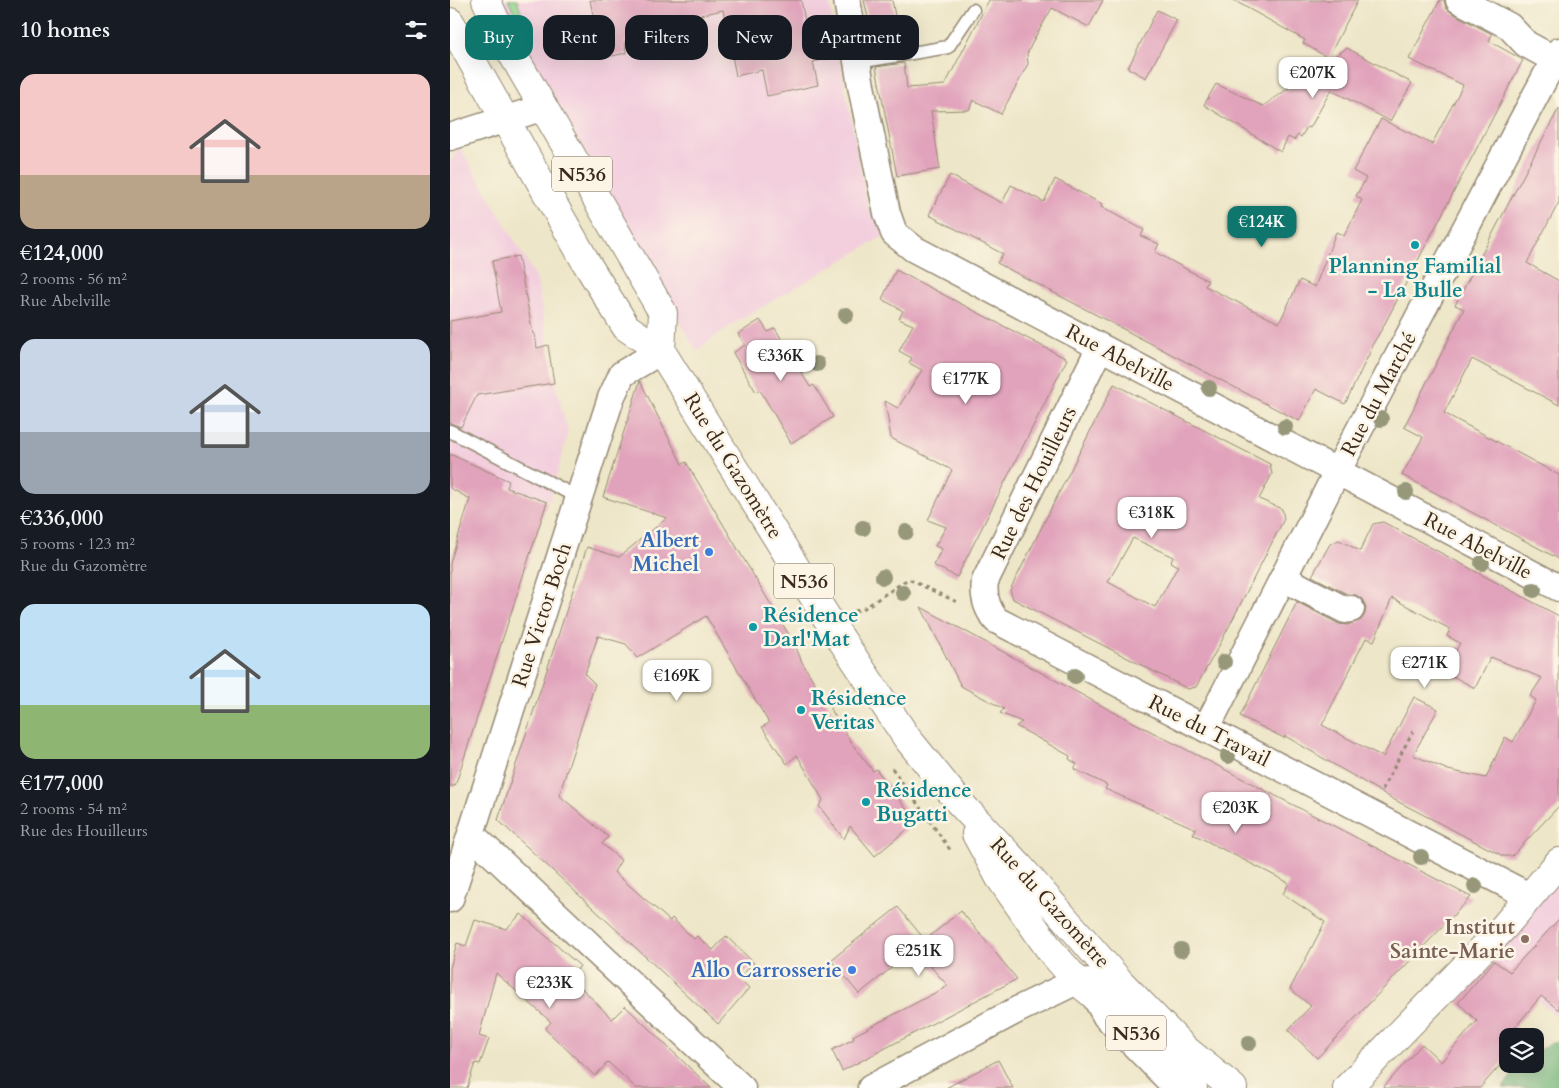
<!DOCTYPE html>
<html lang="en">
<head>
<meta charset="utf-8">
<style>
  :root { --surface:#171b24; --page:#242831; --text:#f1f3f6; --muted:#9ea1a6; --accent:#0f766e }
  body { margin:0; font-family:Cardo,serif; background:var(--page); color:var(--text); height:100vh; display:flex; flex-direction:column; font-size:19px; white-space:nowrap }
  * { box-sizing:border-box; margin:0 }
  p { font-size:16px; color:var(--muted) }
  .icon { flex:none; width:28px; height:28px; fill:none; stroke:currentColor; stroke-width:2; stroke-linecap:round; stroke-linejoin:round }
  .map { position:relative; flex:1; overflow:hidden }
  .details { display:flex; flex-direction:column; background:var(--surface); width:450px }
  .details>* { flex:none }
  .banner { position:absolute; left:15px; top:15px; width:475px; height:45px; display:flex; gap:10px }
  .fabs { position:absolute; left:1049px; top:1028px; display:grid; gap:10px }
  .fabs a { display:grid; place-items:center; width:45px; height:45px; border-radius:10px; background:var(--surface); box-shadow:0 5px 20px #0002; font-size:25px }
  .price { position:absolute; translate:-50% -42px; padding:0 11px; border-radius:10px; background:#fff; color:#222; font-size:16px; line-height:32px; filter:drop-shadow(0 1px 2px #0008) }
  .price::after { content:''; position:absolute; left:50%; top:30px; width:15px; height:11px; margin-left:-8px; background:inherit; clip-path:polygon(0 0,100% 0,50% 100%) }
  .price.on { background:var(--accent); color:#fff }
  ul { padding:0; list-style:none }
  li { display:grid; align-content:center; gap:10px; height:265px; padding:0 20px }
  li span { display:grid; place-items:center; height:155px; border-radius:15px; color:#555 }
  li>.icon { margin-inline-start:auto }
  span .icon { width:90px; height:90px; fill:#fffc; stroke-width:1 }
  li b { font-size:21px }
  h2 { display:flex; justify-content:space-between; align-items:center; height:60px; padding:0 20px; font-size:21px }
  .chip { padding:0 18px; border-radius:15px; background:var(--surface); box-shadow:0 5px 20px #0002; font-size:18px; line-height:45px }
  .chip.on { background:var(--accent); color:#fff }
  main { display:flex; flex:1; min-height:0 }
  .map>svg:first-child { display:block }
  .built { fill:#f3cfde }
  .green { fill:#93d891; stroke:#678158 }
  .forest { fill:#76b87b; stroke:#58714c }
  .building { fill:#e1a3bb; fill-rule:evenodd }
  .lines { fill:none; stroke-linecap:round; stroke-linejoin:round }
  .lane-casing { stroke:#948873; stroke-width:15 }
  .street-casing { stroke:#948873; stroke-width:29 }
  .secondary-casing { stroke:#948873; stroke-width:30 }
  .primary-casing { stroke:#948873; stroke-width:30 }
  .path { stroke:#948873; stroke-width:3; stroke-dasharray:4 4; stroke-linecap:butt }
  .lane { stroke:#fff; stroke-width:12 }
  .street { stroke:#fff; stroke-width:26 }
  .secondary { stroke:#fff; stroke-width:28 }
  .primary { stroke:#fff; stroke-width:28 }
  .tree { fill:#97977a }
  .culture-dot { fill:#0f9aa8; stroke:#fcf5e5; stroke-width:2 }
  .shop-dot { fill:#3f7fe0; stroke:#fcf5e5; stroke-width:2 }
  .education-dot { fill:#8d6e63; stroke:#fcf5e5; stroke-width:2 }
  .labels { text-anchor:middle; dominant-baseline:central; stroke-width:5; stroke-linejoin:round; paint-order:stroke }
  .shield { fill:#fcf5e5; stroke:#75675a; stroke-width:1 }
  .shield-label { font-size:20px; font-weight:bold; fill:#3b2a1e }
  .culture-label { font-size:21px; font-weight:bold; fill:#0d838f; stroke:#fcf5e5; text-anchor:start }
  .street-label { font-size:21px; fill:#3b2a1e; stroke:#fcf5e5 }
  .shop-label { font-size:21px; font-weight:bold; fill:#366cbe; stroke:#fcf5e5; text-anchor:end }
  .education-label { font-size:21px; font-weight:bold; fill:#785e54; stroke:#fcf5e5; text-anchor:end }
</style>
</head>
<body>
<main>
<section class="details">
<h2>10 homes<svg class="icon" aria-label="filters" viewBox="0 0 24 24"><path d="M4 7h16M4 17h16"/><circle cx="9" cy="7" r="2"/><circle cx="15" cy="17" r="2"/></svg></h2>
<ul>
<li><span style="background:linear-gradient(#f6c9c9 65%,#b9a48a 0)"><svg class="icon" aria-label="home" viewBox="0 0 24 24"><path d="M3 11l9-7 9 7M6 9v11h12V9"/></svg></span><div><b>€124,000</b><p>2 rooms · 56 m²</p><p>Rue Abelville</p></div></li>
<li><span style="background:linear-gradient(#c9d6e8 60%,#9aa5b1 0)"><svg class="icon" aria-label="home" viewBox="0 0 24 24"><path d="M3 11l9-7 9 7M6 9v11h12V9"/></svg></span><div><b>€336,000</b><p>5 rooms · 123 m²</p><p>Rue du Gazomètre</p></div></li>
<li><span style="background:linear-gradient(#bfe0f5 65%,#8fb573 0)"><svg class="icon" aria-label="home" viewBox="0 0 24 24"><path d="M3 11l9-7 9 7M6 9v11h12V9"/></svg></span><div><b>€177,000</b><p>2 rooms · 54 m²</p><p>Rue des Houilleurs</p></div></li>
</ul>
</section>
<div class="map">
<svg width="1109" height="1088" viewBox="0 0 1109 1088">
  <rect width="100%" height="100%" fill="#fcf5e5"/>
  <filter id="ink" filterUnits="userSpaceOnUse"><feTurbulence type="fractalNoise" baseFrequency=".02" numOctaves="2"/><feDisplacementMap in="SourceGraphic" scale="10" xChannelSelector="R" yChannelSelector="G"/><feConvolveMatrix kernelMatrix="1 2 1 2 8 2 1 2 1" color-interpolation-filters="sRGB"/></filter>
  <filter id="wash" filterUnits="userSpaceOnUse"><feTurbulence type="fractalNoise" baseFrequency=".0096" numOctaves="4" result="noise"/><feDisplacementMap in="SourceGraphic" scale="20" xChannelSelector="R" yChannelSelector="G"/><feGaussianBlur stdDeviation="1.12" result="paint"/><feColorMatrix in="noise" values="0 0 0 0 0 0 0 0 0 0 0 0 0 0 0 0 0 1.4 0 .05"/><feComposite in="paint" operator="in"/></filter>
  <g filter="url(#wash)">
    <rect width="100%" height="100%" fill="#ede6c8"/>
    <path class="built" d="M50,0h329l39,210 8,-1 8,27 -153,89 -35,26z
      M9,146l77,131 20,110 12,45 -18,69 -43,-14 -47,-3 -10,19v-340z
      M1109,862v157l-78,-69z"/>
    <path class="green" d="M58,0h9l14,45z"/>
    <path class="forest" d="M1109,1042v46h-56l17,-24h15v-11l13,-9z"/>
    <g id="blocks">
      <path class="building" d="M140,0h211l6,32 18,-3 5,29 -17,4 5,23 -51,11 -5,-26 -26,6 -13,-66 -60,13 2,10 -40,8 1,12 -24,5z
        M414,0h28l9,47 -26,4z
        M539,0h114l-14,27 -37,-19 -19,33 -6,13 1,10 -27,50 -28,-14 -4,10 -38,1 9,58 -43,7 -21,-109 28,-4 3,25 38,-3z
        M783,0h125l-30,58 -25,-15 2,-3z
        M990,0h4l2,8 6,5 40,21 -3,7 34,19 -140,267 -12,20 1,1 -27,56 -29,-15 -17,32 -302,-158 6,-9 -74,-39 21,-40 52,28 9,-18 33,17 11,-23 47,25 -1,3 43,23 -3,6 18,8 -4,8 53,29 -3,5 74,37 21,-43 15,7 21,-55 8,4 18,-36 -6,-4 10,-18 -13,-7 28,-52 51,25 31,-59 -54,-26z
        M707,10l20,10 -31,58 -18,-10z
        M897,48l65,35 -22,38 -59,-31 -21,38 -3,-1 -6,10 -3,-2 -4,5 -6,-3 -7,15 -77,-47 12,-21 47,22z
        M1109,108v94l-32,61 32,18v124l-87,-46 -28,54 115,62v84l-157,-84 21,-38 -19,-10 60,-118 -9,-4z
        M68,256l15,78h2l2,14 11,-3 6,38 -77,12 -16,32 -11,-4v-102l51,-9 -9,-51z
        M446,270l171,89 -110,218 -24,-12 9,-16 -7,-3 11,-19 -18,-7 24,-50 -61,-32 -6,-37 13,7 24,-38 -13,-7 3,-5 -13,-7 14,-26 -14,-6 4,-8 -21,-12z
        M310,320l8,12 7,-4 35,59 4,-2 19,32 -42,26 -31,-53 -4,2 -23,-39 12,-8 -7,-11z
        M190,381l42,83 4,-2 109,183 7,17 50,82 21,27 3,-2 31,41 -2,1 10,12 -40,33 -25,-30 -6,13 -25,-33 4,-6 -26,-45 -10,9 -25,-37 7,-4 -63,-107 -69,42 -11,-14 -28,-8 -13,38 10,10 -36,111 49,42 -6,7 19,16 -7,12 56,49 2,-3 22,21 3,-3 16,14 13,-14 28,27 -15,15 10,10 -31,36 -220,-204 89,-273 32,10 48,-39 -64,-21z
        M664,384l156,80 2,10 -13,25 23,10 2,10 -63,123 -25,45 -8,2 -175,-90 -3,-9zM683,538l40,19 -2,5 7,4 -23,41 -47,-25z
        M0,454l59,27 -2,7 40,14 -92,284h-5v-223l20,-64 -20,-11z
        M933,522l176,94v190l-47,50h-9l-110,-57 -108,-63 -1,2 -44,-22 57,-114 42,22 8,1 14,-5 4,-6 1,-7 -4,-8 -6,-4 -9,-1 -35,-18 18,-32 9,-4 21,11 13,-27zM942,598l58,31 -3,7 13,7 -15,29 30,16 16,-31 51,21 -12,18 6,4 -23,42 -8,-5 -19,41 -38,-8 -35,-15 25,-46 -24,-12 -31,60 -61,-32 44,-87 8,3z
        M471,607l185,101 365,189 -154,161 -29,-28 23,-24 -21,-17 35,-67 -42,-28 6,-11 -96,-49 3,-5 -91,-40 2,-4 -33,-16 3,-5 -8,-5 1,-3 -54,-30 6,-4 -22,-9 4,-4 -43,-23z
        M448,907l27,33 36,-29 56,68 -175,92 -10,-21 22,-11 -1,-3 95,-50 -33,-37 -56,45 -28,-34z
        M71,914l59,52 -9,11 41,42 13,-13 86,82h-75l-28,-26 -13,14 -50,-47 6,-7 -55,-49 -17,63 10,3 -9,25 -5,-1 -8,25h-17v-120l7,-25 9,3 9,-26 31,9z
        M1109,919v91l-18,-14 -33,40v20l-28,32h-97l39,-44 19,18 36,-41 -19,-18 36,-42 16,11z
        M548,1060l15,28h-67z"/>
    </g>
  </g>
  <g filter="url(#ink)">
    <use href="#blocks" fill-opacity="0" stroke="#948873" stroke-width="1"/>
    <g class="lines">
      <g class="lane-casing">
        <path id="lane" d="M408,62l90,-15 25,-37
          M0,431l129,67
          M640,1002l10,18 67,68"/>
      </g>
      <g class="street-casing">
        <path id="street" d="M397,0l14,86 26,127 7,20 20,16 645,339
          M1009,0l50,26 17,18 33,18
          M0,137l94,-30
          M650,347l-115,234c-2,15 1,27 11,39l533,276
          M833,578l62,32 6,-1
          M756,729l131,-257 222,-421
          M21,834l271,254
          M0,899l161,-501 11,-24 39,-23
          M421,1088l148,-79 58,-28 43,1"/>
      </g>
      <g class="secondary-casing">
        <path id="secondary" d="M897,1088l156,-160 56,-66"/>
      </g>
      <g class="primary-casing">
        <path id="primary" d="M36,0l20,43 157,270 -2,38
          M0,22l137,242 39,63 35,24 166,267 80,120 52,64 60,64 101,116 66,68 47,38
          M526,834l24,44 50,72 27,31 37,31 79,76"/>
      </g>
      <path class="path" d="M405,611l8,-2 45,-30 51,24
        M442,768l59,83
        M932,790l31,-59"/>
      <use href="#lane" class="lane"/>
      <use href="#street" class="street"/>
      <use href="#secondary" class="secondary"/>
      <use href="#primary" class="primary"/>
    </g>
    <g class="tree">
      <circle cx="396" cy="315" r="8"/>
      <circle cx="367" cy="364" r="8"/>
      <circle cx="759" cy="388" r="8"/>
      <circle cx="931" cy="419" r="8"/>
      <circle cx="835" cy="427" r="8"/>
      <circle cx="956" cy="492" r="8"/>
      <circle cx="413" cy="528" r="8"/>
      <circle cx="456" cy="532" r="8"/>
      <circle cx="1032" cy="563" r="8"/>
      <circle cx="433" cy="577" r="8"/>
      <circle cx="1084" cy="590" r="8"/>
      <circle cx="453" cy="593" r="8"/>
      <circle cx="774" cy="662" r="8"/>
      <circle cx="625" cy="676" r="8"/>
      <circle cx="778" cy="756" r="8"/>
      <circle cx="971" cy="857" r="8"/>
      <circle cx="1025" cy="886" r="8"/>
      <circle cx="731" cy="950" r="8"/>
      <circle cx="799" cy="1043" r="8"/>
    </g>
  </g>
  <g class="culture-dot">
    <circle cx="965" cy="245" r="5"/>
    <circle cx="303" cy="627" r="5"/>
    <circle cx="351" cy="710" r="5"/>
    <circle cx="416" cy="802" r="5"/>
  </g>
  <g class="shop-dot">
    <circle cx="259" cy="552" r="5"/>
    <circle cx="402" cy="970" r="5"/>
  </g>
  <circle class="education-dot" cx="1075" cy="939" r="5"/>
  <g class="labels">
    <g class="shield">
      <rect x="102" y="156.5" width="60" height="35" rx="4"/>
      <rect x="324" y="563.5" width="60" height="35" rx="4"/>
      <rect x="656" y="1015.5" width="60" height="35" rx="4"/>
    </g>
    <g class="shield-label">
      <text x="132" y="174">N536</text>
      <text x="354" y="581">N536</text>
      <text x="686" y="1033">N536</text>
    </g>
    <g class="culture-label">
      <text x="965" y="266" text-anchor="middle">Planning Familial<tspan x="965" dy="24">- La Bulle</tspan></text>
      <text x="313" y="615">Résidence<tspan x="313" dy="24">Darl'Mat</tspan></text>
      <text x="361" y="698">Résidence<tspan x="361" dy="24">Veritas</tspan></text>
      <text x="426" y="790">Résidence<tspan x="426" dy="24">Bugatti</tspan></text>
    </g>
    <g class="street-label">
      <text transform="translate(670 358) rotate(28)">Rue Abelville</text>
      <text transform="translate(929 394) rotate(-62)">Rue du Marché</text>
      <text transform="translate(283 466) rotate(58)">Rue du Gazomètre</text>
      <text transform="translate(584 483) rotate(-64)">Rue des Houilleurs</text>
      <text transform="translate(1028 546) rotate(28)">Rue Abelville</text>
      <text transform="translate(92 615) rotate(-72)">Rue Victor Boch</text>
      <text transform="translate(759 731) rotate(27)">Rue du Travail</text>
      <text transform="translate(600 903) rotate(48)">Rue du Gazomètre</text>
    </g>
    <g class="shop-label">
      <text x="249" y="540">Albert<tspan x="249" dy="24">Michel</tspan></text>
      <text x="392" y="970">Allo Carrosserie</text>
    </g>
    <g class="education-label">
      <text x="1065" y="927">Institut<tspan x="1065" dy="24">Sainte-Marie</tspan></text>
    </g>
  </g>
</svg>
<div class="fabs">
<a><svg class="icon" aria-label="layers" viewBox="0 0 24 24"><path d="M12 4l9 5-9 5-9-5zM3 14l9 5 9-5"/></svg></a>
</div>
<b class="price" style="left:863px;top:99px">€207K</b>
<b class="price on" style="left:812px;top:248px">€124K</b>
<b class="price" style="left:331px;top:382px">€336K</b>
<b class="price" style="left:516px;top:405px">€177K</b>
<b class="price" style="left:702px;top:539px">€318K</b>
<b class="price" style="left:975px;top:689px">€271K</b>
<b class="price" style="left:227px;top:702px">€169K</b>
<b class="price" style="left:786px;top:834px">€203K</b>
<b class="price" style="left:469px;top:977px">€251K</b>
<b class="price" style="left:100px;top:1009px">€233K</b>
<div class="banner">
<a class="chip on">Buy</a>
<a class="chip">Rent</a>
<a class="chip">Filters</a>
<a class="chip">New</a>
<a class="chip">Apartment</a>
</div>
</div>
</main>
</body>
</html>
